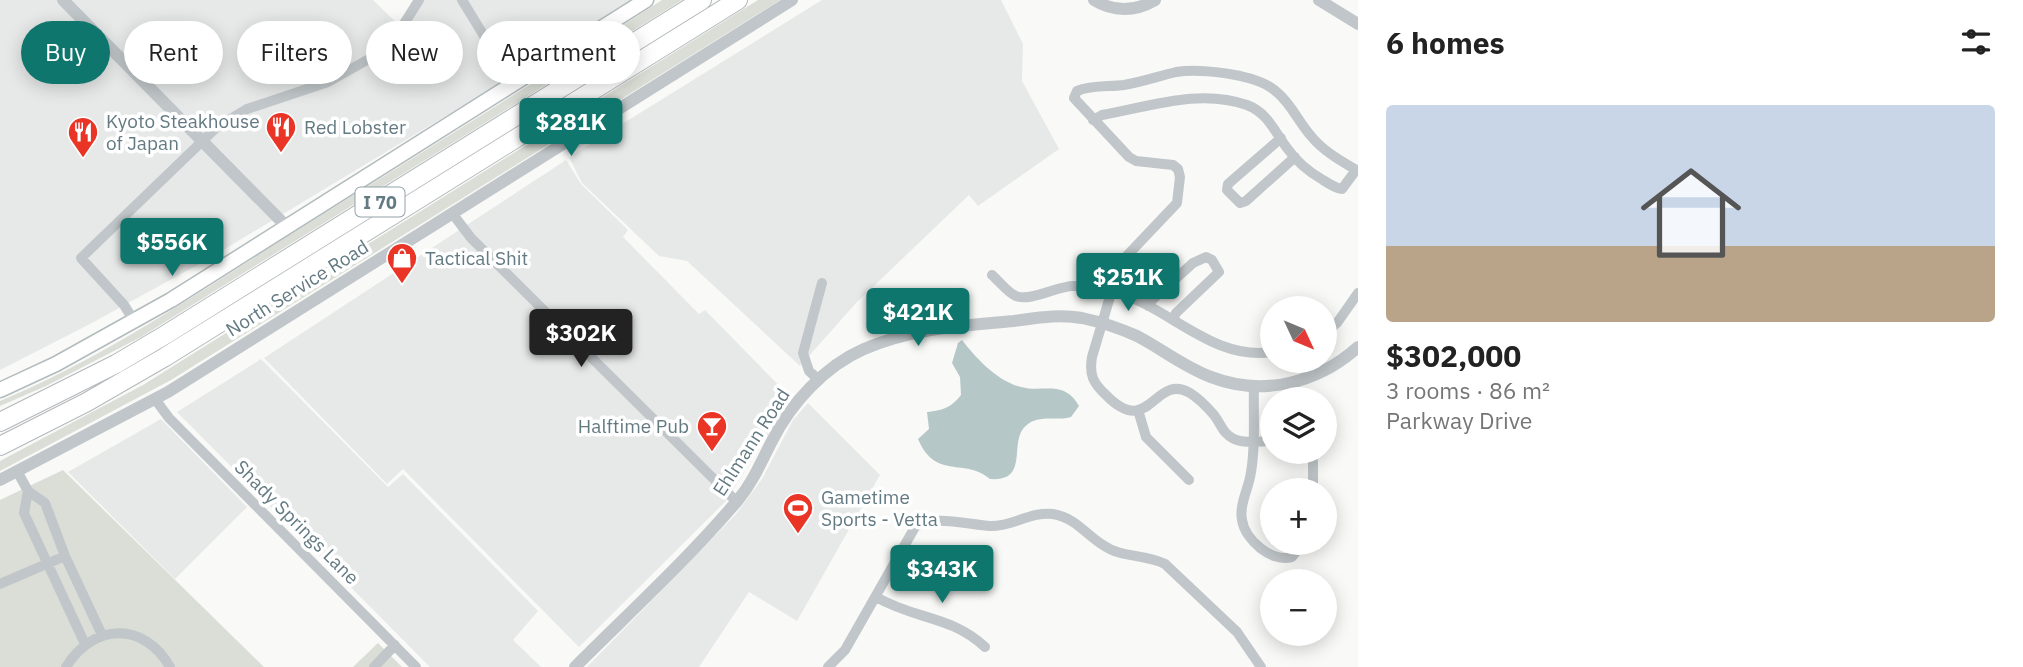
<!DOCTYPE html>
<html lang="en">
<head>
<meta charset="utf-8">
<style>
  :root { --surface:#fff; --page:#f2f2f2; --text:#222; --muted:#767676; --accent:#0f766e }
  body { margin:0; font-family:"IBM Plex Sans",sans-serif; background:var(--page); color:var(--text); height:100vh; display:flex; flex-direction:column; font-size:26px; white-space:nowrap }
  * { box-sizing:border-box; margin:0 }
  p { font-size:23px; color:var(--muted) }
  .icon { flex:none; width:38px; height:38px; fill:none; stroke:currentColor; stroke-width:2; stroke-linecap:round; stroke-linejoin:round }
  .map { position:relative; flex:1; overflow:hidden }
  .sheet { display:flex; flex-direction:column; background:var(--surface); width:665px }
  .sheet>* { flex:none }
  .banner { position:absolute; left:21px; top:21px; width:665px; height:63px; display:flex; gap:14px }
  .needle { width:46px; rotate:134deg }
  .tools { position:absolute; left:1260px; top:296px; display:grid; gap:14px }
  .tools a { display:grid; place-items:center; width:77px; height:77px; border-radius:50%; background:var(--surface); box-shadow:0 4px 18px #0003; font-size:35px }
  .price { position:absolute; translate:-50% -60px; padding:0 16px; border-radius:7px; background:var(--accent); color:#fff; font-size:23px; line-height:46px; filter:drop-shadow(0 2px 4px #0008) }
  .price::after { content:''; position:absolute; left:50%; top:42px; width:21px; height:16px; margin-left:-10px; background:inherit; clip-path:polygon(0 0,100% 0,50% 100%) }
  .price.selected { background:#222; color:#fff }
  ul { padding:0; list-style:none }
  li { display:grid; align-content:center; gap:14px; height:371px; padding:0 28px }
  li span { display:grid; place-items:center; height:217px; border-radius:7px; color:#555 }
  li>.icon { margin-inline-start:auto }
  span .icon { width:126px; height:126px; fill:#fffc; stroke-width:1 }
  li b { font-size:30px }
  h2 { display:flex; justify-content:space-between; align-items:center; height:84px; padding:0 28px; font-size:30px }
  .pill { padding:0 24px; border-radius:32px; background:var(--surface); box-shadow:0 4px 18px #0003; font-size:24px; line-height:63px }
  .pill.selected { background:var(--accent); color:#fff }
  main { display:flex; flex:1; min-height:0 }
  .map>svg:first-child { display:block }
  .built { fill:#e7e9e8 }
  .green { fill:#daded6 }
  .water { fill:#b6c7c8 }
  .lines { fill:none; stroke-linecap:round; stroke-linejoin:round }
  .secondary-casing { stroke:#b2bbbe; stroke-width:17 }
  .motorway-casing { stroke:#b3b9bc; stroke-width:20 }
  .minor { stroke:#c0c6c9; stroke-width:10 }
  .tertiary { stroke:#c0c6c9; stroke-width:12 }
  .secondary { stroke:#fff; stroke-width:14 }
  .motorway { stroke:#fff; stroke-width:18 }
  .labels { text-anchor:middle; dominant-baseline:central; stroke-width:7; stroke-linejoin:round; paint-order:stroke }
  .shield { fill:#fff; stroke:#92a2a8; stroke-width:2 }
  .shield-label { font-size:18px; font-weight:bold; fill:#637a83 }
  .poi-label { font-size:19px; fill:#637a83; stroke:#fff; text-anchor:start }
  .street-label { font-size:19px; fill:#637a83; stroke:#fff }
</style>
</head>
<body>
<main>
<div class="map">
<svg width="1358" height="667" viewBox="0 0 1358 667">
  <rect width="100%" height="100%" fill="#f9f9f7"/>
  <path class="built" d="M0,0h373l30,29 19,-29h210l-110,70 -312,188 -120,66 -90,46z
    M822,0h179l22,44 -1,37 37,68 -81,57 -9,-11 -113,108 -56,63 -113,-105 -28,-5 -77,-73 -13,-26z
    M566,160l15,24 47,46 -5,7 76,77 6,-4 86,88 -65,103 -147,146 -176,-178 -16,15 -123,-126z
    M261,359l127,128 15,-13 135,137 -25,29 28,27h-111l-253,-255z
    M808,403l72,72 -83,146 -48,-29 -50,75h-112l149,-153 26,-35 31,-59z
    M161,419l86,88 -72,72 -107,-107z"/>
  <path class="green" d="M662,0h20l-541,337 -95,49 -46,20v-5c101,-42 193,-105 285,-163 126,-79 253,-157 377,-238z
    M758,0h22l-609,380 -171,91v-10l143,-76z
    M63,470l201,197h-264v-167z
    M378,643l24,24h-49z"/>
  <path class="water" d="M962,340c14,18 35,41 59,47 22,6 43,-8 58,19l-8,11c-14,4 -30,-2 -43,7 -22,15 4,58 -38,55 -25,-22 -54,2 -72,-40l11,-10 -2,-17c15,-2 23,-3 34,-17l-1,-18 -8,-14 6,-20z"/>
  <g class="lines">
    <g class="secondary-casing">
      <path id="secondary" d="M0,390l56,-26 115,-64 475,-300"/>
    </g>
    <g class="motorway-casing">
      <path id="motorway" d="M0,422l116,-58 49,-29 537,-335
        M0,446l87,-44 78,-45 573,-357"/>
    </g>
    <path class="minor" d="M462,0l52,85
      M1093,120l9,-5c47,-8 97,-27 145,-10 21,8 27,26 40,43 9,13 22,24 36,32 6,4 12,8 19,9l14,-19
      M1281,138l-53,46 -1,6 13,13 6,-2 49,-44
      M452,213l19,25 266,264
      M992,275c7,6 16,18 24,21 14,6 42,-10 57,-10 14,0 29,3 42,6 55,15 97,69 157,60
      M1148,306l5,-7 40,-36 13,-6 6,3 7,12 -43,41 -3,7
      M134,321l-10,-16 -43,-47 136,-131 30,-18 81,-27 41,-23 33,-32 17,-27
      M1325,333l12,-10 21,-30
      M819,380l-10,-9 -6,-18 19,-70
      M1254,386c-1,29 2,58 -3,86 -2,16 -12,32 -9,48 3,20 30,43 50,37l12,-15
      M155,399l14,19 247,249
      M1138,410l8,27 43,43
      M1272,441c-11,0 -27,3 -38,-2 -11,-5 -13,-15 -20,-24 -6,-7 -16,-17 -24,-22 -36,-21 -40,47 -84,2 -13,-12 -17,-20 -14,-38l28,-94 57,-60 3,-26 -2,-8 -5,-4 -37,-4 -7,-4 -55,-59 3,-7c15,-6 31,-4 47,-6 18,-3 35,-9 52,-13 23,-4 74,2 94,15 19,12 27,33 41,49 12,15 30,25 47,35
      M1310,452l3,10v28
      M17,471l11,20 17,12 20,53 37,79
      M28,491l-4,22 61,131
      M0,584l65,-28
      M876,597c40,23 74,18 109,50
      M66,667c27,-44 78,-46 104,0
      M374,667l21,-22
      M828,667l17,-17 70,-123c16,-13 55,-2 75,-1 22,1 41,-15 63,-12 23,4 32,20 50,31 18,13 42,9 62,19l72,68 24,35"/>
    <path class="tertiary" d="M63,0l224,227
      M1094,0c19,12 41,12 61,0
      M1319,0l39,24
      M0,480l168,-88 624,-392
      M575,667c55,-55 113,-108 163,-167 15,-18 23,-38 34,-59 19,-38 53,-75 92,-92 48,-21 98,-23 150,-28 23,-3 44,-7 68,-3 19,4 37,10 55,18 25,13 47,31 74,41 52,20 107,6 147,-30"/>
    <use href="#secondary" class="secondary"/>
    <use href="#motorway" class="motorway"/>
  </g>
  <defs>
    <g id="restaurant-pin" transform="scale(1.575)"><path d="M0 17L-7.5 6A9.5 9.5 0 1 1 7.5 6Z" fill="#ea3526" stroke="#fff"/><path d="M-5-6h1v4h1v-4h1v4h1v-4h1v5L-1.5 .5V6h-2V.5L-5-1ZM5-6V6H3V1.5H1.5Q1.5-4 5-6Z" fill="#fff"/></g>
    <g id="shop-pin" transform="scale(1.575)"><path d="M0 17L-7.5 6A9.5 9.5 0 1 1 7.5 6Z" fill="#ea3526" stroke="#fff"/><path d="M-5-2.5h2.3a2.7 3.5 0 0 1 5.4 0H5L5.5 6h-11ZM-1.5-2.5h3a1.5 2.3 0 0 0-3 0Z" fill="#fff"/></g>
    <g id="bar-pin" transform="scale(1.575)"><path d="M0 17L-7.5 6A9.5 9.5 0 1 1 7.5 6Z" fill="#ea3526" stroke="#fff"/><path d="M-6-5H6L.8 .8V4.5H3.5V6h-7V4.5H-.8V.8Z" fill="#fff"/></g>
    <g id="stadium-pin" transform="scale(1.575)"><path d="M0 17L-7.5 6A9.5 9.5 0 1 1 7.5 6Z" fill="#ea3526" stroke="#fff"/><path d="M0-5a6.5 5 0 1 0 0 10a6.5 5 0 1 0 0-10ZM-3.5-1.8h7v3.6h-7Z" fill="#fff"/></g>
  </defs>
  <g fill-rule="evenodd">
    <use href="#restaurant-pin" x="281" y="127"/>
    <use href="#restaurant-pin" x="83" y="132"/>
    <use href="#shop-pin" x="402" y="258"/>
    <use href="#bar-pin" x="712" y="426"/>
    <use href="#stadium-pin" x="798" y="508"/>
  </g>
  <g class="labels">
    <rect class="shield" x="355.5" y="187.5" width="49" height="29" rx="5"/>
    <g class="shield-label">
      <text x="380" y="202">I 70</text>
    </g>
    <g class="poi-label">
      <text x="106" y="121">Kyoto Steakhouse<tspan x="106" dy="22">of Japan</tspan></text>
      <text x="304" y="127">Red Lobster</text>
      <text x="425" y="258">Tactical Shit</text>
      <text x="689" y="426" text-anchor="end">Halftime Pub</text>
      <text x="821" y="497">Gametime<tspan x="821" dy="22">Sports - Vetta</tspan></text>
    </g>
    <g class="street-label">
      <text transform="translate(297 288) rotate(-32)">North Service Road</text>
      <text transform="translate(751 442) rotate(-57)">Ehlmann Road</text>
      <text transform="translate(297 522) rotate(45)">Shady Springs Lane</text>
    </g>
  </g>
</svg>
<div class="tools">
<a><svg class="needle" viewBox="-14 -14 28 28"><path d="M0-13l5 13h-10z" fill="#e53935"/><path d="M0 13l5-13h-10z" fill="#767676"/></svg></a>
<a><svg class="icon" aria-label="layers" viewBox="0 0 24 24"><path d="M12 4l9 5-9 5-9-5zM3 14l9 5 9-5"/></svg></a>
<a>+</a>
<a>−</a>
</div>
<b class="price" style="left:571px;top:158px">$281K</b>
<b class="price" style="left:172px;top:278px">$556K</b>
<b class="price" style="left:1128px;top:313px">$251K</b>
<b class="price" style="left:918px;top:348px">$421K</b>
<b class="price selected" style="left:581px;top:369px">$302K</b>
<b class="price" style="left:942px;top:605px">$343K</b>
<div class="banner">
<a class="pill selected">Buy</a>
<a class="pill">Rent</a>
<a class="pill">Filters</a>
<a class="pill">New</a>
<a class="pill">Apartment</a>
</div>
</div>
<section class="sheet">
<h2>6 homes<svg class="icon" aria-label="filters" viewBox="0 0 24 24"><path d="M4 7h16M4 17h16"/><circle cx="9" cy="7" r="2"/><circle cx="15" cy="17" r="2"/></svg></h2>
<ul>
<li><span style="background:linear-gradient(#c9d6e8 65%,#b9a48a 0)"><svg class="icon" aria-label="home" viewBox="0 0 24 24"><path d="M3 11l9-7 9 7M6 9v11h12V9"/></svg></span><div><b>$302,000</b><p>3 rooms · 86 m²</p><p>Parkway Drive</p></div></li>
</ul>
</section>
</main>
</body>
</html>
